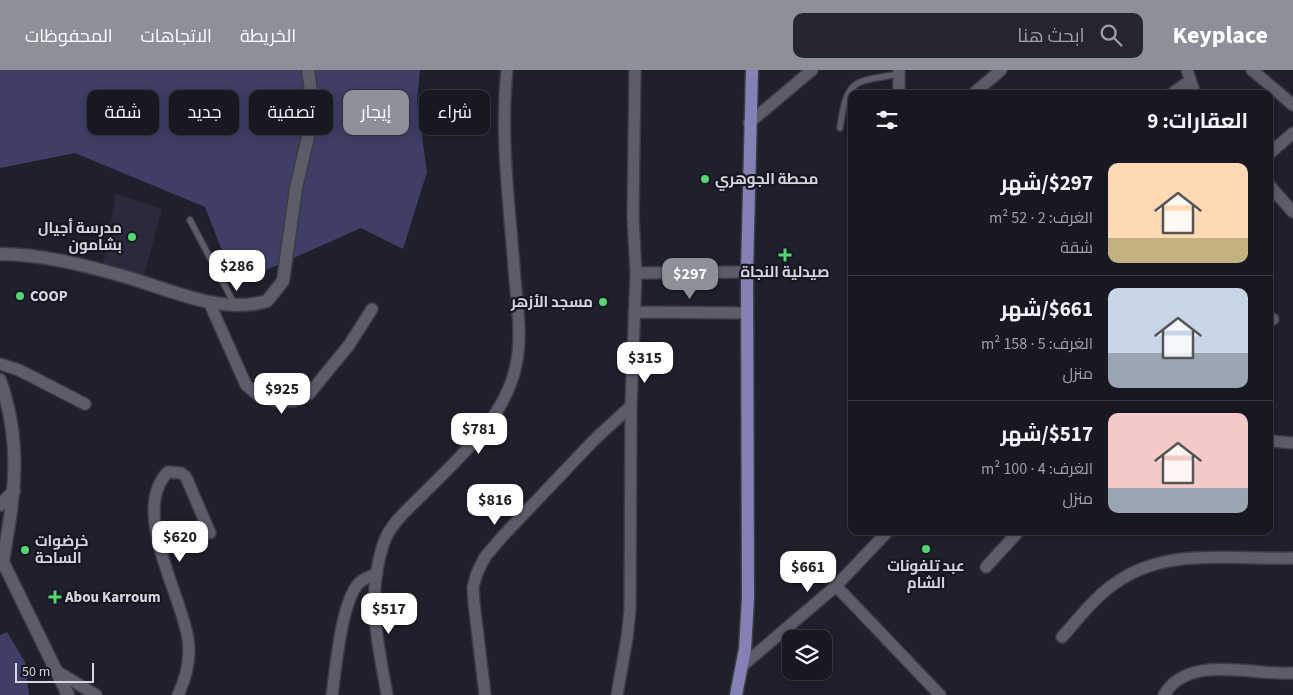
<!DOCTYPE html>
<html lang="ar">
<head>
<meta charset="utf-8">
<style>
  :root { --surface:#181822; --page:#25252f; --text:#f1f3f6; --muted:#9fa0a5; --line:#363740; --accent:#8c9099 }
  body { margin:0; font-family:"Source Sans 3",Cairo,sans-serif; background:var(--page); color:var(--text); direction:rtl; height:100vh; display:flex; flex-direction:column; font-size:19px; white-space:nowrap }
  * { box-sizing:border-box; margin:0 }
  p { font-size:16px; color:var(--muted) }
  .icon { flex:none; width:28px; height:28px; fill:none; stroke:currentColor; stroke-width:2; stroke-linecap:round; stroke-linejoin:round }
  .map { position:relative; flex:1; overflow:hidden; direction:ltr }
  .details { position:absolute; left:848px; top:20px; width:425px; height:445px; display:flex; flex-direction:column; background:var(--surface); border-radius:10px; box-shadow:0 2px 12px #0003,0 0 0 1px var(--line); direction:rtl }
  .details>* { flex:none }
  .guide { position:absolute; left:15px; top:20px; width:475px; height:45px; direction:rtl; display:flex; gap:10px }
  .controls { position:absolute; left:782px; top:560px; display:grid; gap:10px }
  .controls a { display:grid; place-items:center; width:50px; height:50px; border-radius:10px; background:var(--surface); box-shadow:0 2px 12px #0003,0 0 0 1px var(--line); font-size:25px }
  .scale { position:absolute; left:15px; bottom:12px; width:79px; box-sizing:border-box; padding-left:5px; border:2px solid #d6d6df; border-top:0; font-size:14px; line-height:18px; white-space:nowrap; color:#d6d6df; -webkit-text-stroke:4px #171723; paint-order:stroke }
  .price { position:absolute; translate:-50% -42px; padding:0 11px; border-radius:10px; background:#fff; color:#222; font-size:16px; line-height:32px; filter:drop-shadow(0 1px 2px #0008) }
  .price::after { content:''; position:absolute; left:50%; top:30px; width:15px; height:11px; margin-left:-8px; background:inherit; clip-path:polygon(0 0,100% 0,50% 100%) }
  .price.active { background:var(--accent); color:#fff }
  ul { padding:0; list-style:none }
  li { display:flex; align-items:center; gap:15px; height:125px; padding:0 25px }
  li+li { border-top:1px solid var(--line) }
  li span { display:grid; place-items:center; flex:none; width:140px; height:100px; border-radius:10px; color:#555 }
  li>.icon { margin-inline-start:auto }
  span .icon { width:60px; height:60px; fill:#fffc; stroke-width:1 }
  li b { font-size:21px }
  h2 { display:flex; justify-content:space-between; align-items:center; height:60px; padding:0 25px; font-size:21px }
  .chip { padding:0 18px; border-radius:10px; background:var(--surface); box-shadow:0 2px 12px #0003,0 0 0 1px var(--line); font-size:18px; line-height:45px }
  .chip.active { background:var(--accent); color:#fff }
  header { display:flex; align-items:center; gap:30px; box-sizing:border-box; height:70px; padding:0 25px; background:var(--accent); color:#fff }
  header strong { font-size:24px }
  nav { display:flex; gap:28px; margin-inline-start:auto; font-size:18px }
  .search { width:350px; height:45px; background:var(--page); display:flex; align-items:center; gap:12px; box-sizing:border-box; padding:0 18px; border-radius:10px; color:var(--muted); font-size:19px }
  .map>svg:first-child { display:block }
  .built { fill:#2a2a3c }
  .green { fill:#403d67 }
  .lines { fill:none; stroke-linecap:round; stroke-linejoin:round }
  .lane-casing { stroke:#3b3b45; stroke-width:8 }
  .street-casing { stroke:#3b3b45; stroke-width:14 }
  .secondary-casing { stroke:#3b3b45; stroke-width:15 }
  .primary-casing { stroke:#3b3b45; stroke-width:15 }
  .lane { stroke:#5c5c6b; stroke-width:5.5 }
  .street { stroke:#5c5c6b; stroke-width:11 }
  .secondary { stroke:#5c5c6b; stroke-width:12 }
  .primary { stroke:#8482b4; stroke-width:12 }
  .poi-dot { fill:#55d671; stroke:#171723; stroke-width:2 }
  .labels { text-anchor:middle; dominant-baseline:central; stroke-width:4.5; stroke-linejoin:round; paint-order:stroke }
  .poi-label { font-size:15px; font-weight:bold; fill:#d6d6df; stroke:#171723; text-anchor:start }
</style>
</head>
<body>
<header>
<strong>Keyplace</strong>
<div class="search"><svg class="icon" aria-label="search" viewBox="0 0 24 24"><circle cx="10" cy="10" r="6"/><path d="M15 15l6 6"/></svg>ابحث هنا</div>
<nav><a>الخريطة</a><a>الاتجاهات</a><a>المحفوظات</a></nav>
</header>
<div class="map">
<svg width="1293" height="625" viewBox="0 0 1293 625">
  <rect width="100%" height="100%" fill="#20202d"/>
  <path class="built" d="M116,124l46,15 -18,66 -41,-10z"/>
  <path class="green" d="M0,0h420l-3,31 10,71 -24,77 -42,-21 -126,56 -30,-77 -130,-54 -75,15z
    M7,562l18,30 4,33h-29v-60z"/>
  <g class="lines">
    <g class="lane-casing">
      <path id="lane" d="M840,58c7,-50 13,-46 59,-54
        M190,150l45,85"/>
    </g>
    <g class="street-casing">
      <path id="street" d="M899,0v24
        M1187,0l8,24
        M1252,0l41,35
        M973,24l28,-24
        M1171,24l19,-13
        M749,53l63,-53
        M1269,84l24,-21
        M1269,115l24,27
        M636,203l111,-1
        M209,232l37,83 14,12 19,5 15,-1 15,-7 40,-49 23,-36
        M634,242l113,1
        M1269,249h4
        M0,294l19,6 66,34
        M1269,371l24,2
        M986,497l33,-36
        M836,516l104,109
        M1062,567c18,-20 35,-43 58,-57 50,-33 116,-20 173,-22
        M741,597l95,-81 52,-55
        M58,602l38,23
        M178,625c8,-17 13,-37 10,-56 -7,-46 -58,-129 -20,-167l13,1 5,4 24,56
        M332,625c4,-27 9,-93 27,-112 5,-5 11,-7 18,-9
        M387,625c-9,-52 -21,-97 -4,-150 6,-20 24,-35 39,-50 36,-36 84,-78 94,-130 7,-32 0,-66 -2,-98 -5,-66 -14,-131 -7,-197
        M485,625l-11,-92 -1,-16 4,-14 8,-16 16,-19 93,-98 37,-34
        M617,625l10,-57 3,-28 1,-204 5,-133 -3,-56 2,-147
        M1164,625c24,-42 90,-19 129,-22"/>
    </g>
    <g class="secondary-casing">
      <path id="secondary" d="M0,184c41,0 84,11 123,22 46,13 97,39 144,25l16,-20 13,-93 15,-64 2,-19 -5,-35
        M0,310c23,65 14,116 3,181
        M0,435l14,-14
        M0,486l68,139"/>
    </g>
    <g class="primary-casing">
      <path id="primary" d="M736,625l9,-46 3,-51 -1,-326 5,-202"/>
    </g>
    <use href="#lane" class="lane"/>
    <use href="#street" class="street"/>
    <use href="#secondary" class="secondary"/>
    <use href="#primary" class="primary"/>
  </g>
  <g class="poi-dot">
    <circle cx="705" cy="109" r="5"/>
    <circle cx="132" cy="167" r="5"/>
    <path d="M782.5 177.5h5v5h5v5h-5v5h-5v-5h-5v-5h5z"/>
    <circle cx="20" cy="226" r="5"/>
    <circle cx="603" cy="232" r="5"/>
    <circle cx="926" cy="479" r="5"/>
    <circle cx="25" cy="480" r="5"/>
    <path d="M52.5 519.5h5v5h5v5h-5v5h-5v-5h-5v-5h5z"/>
  </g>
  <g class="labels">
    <g class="poi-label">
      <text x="715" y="109">محطة الجوهري</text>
      <text x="122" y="158" text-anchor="end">مدرسة أجيال<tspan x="122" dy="17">بشامون</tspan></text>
      <text x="785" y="202" text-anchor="middle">صيدلية النجاة</text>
      <text x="30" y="226">COOP</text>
      <text x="593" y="232" text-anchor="end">مسجد الأزهر</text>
      <text x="35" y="471">خرضوات<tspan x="35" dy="17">الساحة</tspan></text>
      <text x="926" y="496" text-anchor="middle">عبد تلفونات<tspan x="926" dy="17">الشام</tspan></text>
      <text x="65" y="527">Abou Karroum</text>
    </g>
  </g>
</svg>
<div class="controls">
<a><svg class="icon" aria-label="layers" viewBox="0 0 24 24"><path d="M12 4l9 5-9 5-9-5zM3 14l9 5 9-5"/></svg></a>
</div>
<div class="scale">50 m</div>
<b class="price" style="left:237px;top:222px">$286</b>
<b class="price active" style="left:690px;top:230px">$297</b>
<b class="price" style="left:645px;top:314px">$315</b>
<b class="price" style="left:282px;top:345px">$925</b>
<b class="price" style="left:479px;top:385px">$781</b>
<b class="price" style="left:495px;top:456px">$816</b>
<b class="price" style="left:180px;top:493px">$620</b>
<b class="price" style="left:808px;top:523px">$661</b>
<b class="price" style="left:389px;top:565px">$517</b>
<div class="guide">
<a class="chip">شراء</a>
<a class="chip active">إيجار</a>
<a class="chip">تصفية</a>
<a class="chip">جديد</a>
<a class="chip">شقة</a>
</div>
<section class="details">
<h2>العقارات: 9<svg class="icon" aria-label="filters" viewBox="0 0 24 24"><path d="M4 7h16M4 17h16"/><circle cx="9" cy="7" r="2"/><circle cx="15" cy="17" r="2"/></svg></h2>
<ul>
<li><span style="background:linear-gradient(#ffd9b3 75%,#c2b280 0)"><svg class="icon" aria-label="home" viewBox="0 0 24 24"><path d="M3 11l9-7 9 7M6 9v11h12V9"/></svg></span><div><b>$297/شهر</b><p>الغرف: 2 · 52 m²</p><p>شقة</p></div></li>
<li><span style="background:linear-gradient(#c9d6e8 65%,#9aa5b1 0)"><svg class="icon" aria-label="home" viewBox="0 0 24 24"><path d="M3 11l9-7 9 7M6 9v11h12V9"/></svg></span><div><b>$661/شهر</b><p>الغرف: 5 · 158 m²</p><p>منزل</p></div></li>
<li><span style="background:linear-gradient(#f6c9c9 75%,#9aa5b1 0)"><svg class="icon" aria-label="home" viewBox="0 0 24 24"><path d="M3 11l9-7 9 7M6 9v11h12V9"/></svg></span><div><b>$517/شهر</b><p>الغرف: 4 · 100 m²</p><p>منزل</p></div></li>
</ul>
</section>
</div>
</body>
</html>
